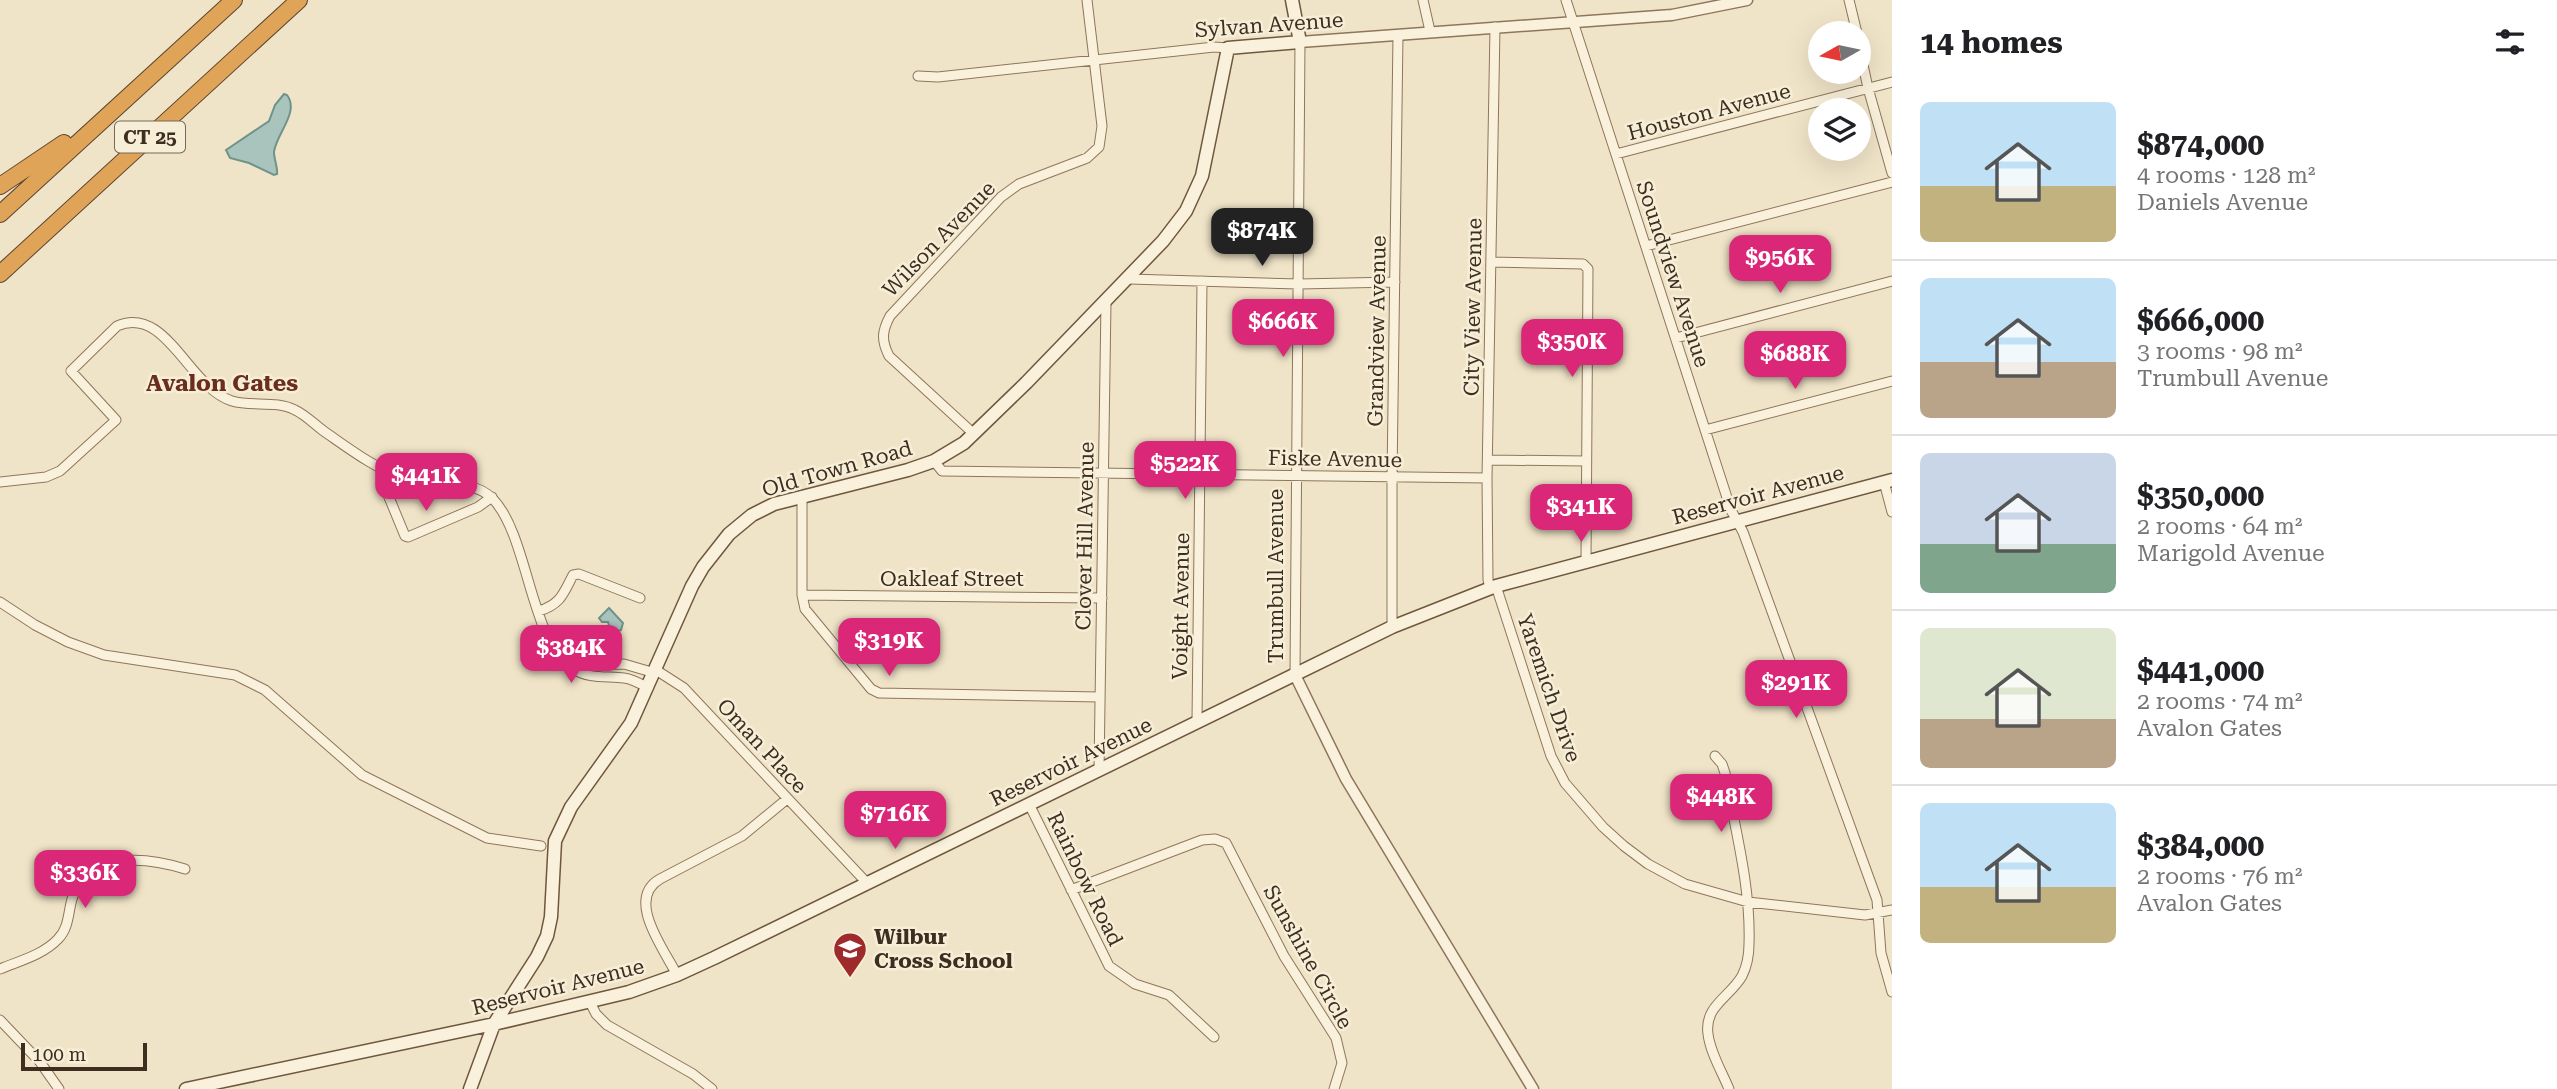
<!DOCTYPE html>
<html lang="en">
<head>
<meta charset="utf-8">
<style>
  :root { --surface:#fff; --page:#f6f6f6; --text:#202124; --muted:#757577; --line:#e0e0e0; --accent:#db2777 }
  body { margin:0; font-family:"Roboto Serif",serif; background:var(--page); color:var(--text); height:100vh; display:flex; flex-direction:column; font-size:26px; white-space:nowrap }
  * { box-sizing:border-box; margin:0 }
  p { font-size:23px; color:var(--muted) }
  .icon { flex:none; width:38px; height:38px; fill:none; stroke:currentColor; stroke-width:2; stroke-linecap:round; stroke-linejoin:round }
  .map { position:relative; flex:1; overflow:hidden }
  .panel { display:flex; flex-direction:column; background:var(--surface); width:665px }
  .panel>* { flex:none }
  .needle { width:46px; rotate:261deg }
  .buttons { position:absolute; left:1808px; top:21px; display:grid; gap:14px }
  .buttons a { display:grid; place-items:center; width:63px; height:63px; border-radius:50%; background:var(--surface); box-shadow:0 7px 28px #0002; font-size:35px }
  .scale { position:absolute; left:21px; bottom:18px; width:126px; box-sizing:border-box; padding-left:7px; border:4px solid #3d2e20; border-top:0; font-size:19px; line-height:24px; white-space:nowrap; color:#3d2e20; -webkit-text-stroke:5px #f7eed8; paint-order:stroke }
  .price { position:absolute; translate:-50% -60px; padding:0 16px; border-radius:14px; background:var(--accent); color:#fff; font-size:23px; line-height:46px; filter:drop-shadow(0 2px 4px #0008) }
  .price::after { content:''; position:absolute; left:50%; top:42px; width:21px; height:16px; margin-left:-10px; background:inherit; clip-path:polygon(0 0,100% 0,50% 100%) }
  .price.current { background:#222; color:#fff }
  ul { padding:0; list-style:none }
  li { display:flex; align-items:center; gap:21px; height:175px; padding:0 28px }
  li+li { border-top:2px solid var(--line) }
  li span { display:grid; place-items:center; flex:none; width:196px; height:140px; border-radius:10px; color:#555 }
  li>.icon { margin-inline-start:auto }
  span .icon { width:84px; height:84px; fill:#fffc; stroke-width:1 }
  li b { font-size:30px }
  h2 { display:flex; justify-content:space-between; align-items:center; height:84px; padding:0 28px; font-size:30px }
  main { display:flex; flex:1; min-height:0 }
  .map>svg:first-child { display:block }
  .water { fill:#a9c4bc; stroke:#6f938a; stroke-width:2 }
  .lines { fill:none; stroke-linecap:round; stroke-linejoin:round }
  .minor-casing { stroke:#8d765c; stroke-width:11 }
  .tertiary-casing { stroke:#8d765c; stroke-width:13 }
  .secondary-casing { stroke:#6f573f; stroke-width:15 }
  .motorway-casing { stroke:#5b4430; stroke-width:18 }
  .minor { stroke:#faf1dc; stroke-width:9 }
  .tertiary { stroke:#faf1dc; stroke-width:10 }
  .secondary { stroke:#faf1dc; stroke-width:12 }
  .motorway { stroke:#e0a458; stroke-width:16 }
  .labels { text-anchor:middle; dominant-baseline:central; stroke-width:5; stroke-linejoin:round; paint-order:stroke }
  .shield { fill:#f7eed8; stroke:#756857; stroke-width:2 }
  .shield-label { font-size:19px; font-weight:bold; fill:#3d2e20 }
  .street-label { font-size:21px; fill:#3d2e20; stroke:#f7eed8 }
  .poi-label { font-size:21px; font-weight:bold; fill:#3d2e20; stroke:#f7eed8; text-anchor:start }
  .neighbourhood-label { font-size:23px; font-weight:bold; fill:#6b2e1e; stroke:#f7eed8 }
</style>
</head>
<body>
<main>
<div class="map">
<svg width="1892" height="1089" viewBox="0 0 1892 1089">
  <rect width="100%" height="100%" fill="#f0e4c8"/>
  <path class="water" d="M284,94l3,1c13,17 -11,39 -13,57 0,8 4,15 3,22l-3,1 -25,-12 -19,-5 -4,-8 43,-29 6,-16z
    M609,608l14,15 -2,7 -6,3 -5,-4 -2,-7h-6l-3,-4z"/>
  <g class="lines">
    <g class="minor-casing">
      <path id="minor" d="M1423,0l7,31
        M1566,0l165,510 12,22 134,368 4,53 11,39
        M1849,0l8,33
        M1858,42l10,46 24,85
        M918,76l20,1 276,-30 14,1
        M1616,154l276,-72
        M1646,246l246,-64
        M1492,262l91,2 5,5 -2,291
        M1129,279l170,5 96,-2
        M1676,338l216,-57
        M1705,430l187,-49
        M974,434l-85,-78c-8,-16 -7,-25 1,-40l111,-119 18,-13 68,-26 12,-11 3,-21 -15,-126
        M1488,460l98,1
        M934,461l8,10 545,7
        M386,471v19l19,46 3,1 70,-30 14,-10
        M0,482l46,-5 14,-6 56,-51 -45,-49 46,-45c49,-22 72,62 115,75 20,6 44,-1 63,9 11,5 20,15 30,22 26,18 51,37 82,48 27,9 64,-4 86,19 36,38 37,143 80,170 16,10 33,7 51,9 9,1 17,6 24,10
        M1884,482l8,30
        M802,497v98l3,14 66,80 8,4 221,4
        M1496,586l55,170 14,27 38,44 21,19 24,18 37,20 63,18 117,13 27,-5
        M1490,588l-2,-8 -1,-102 8,-451
        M802,595l300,3
        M0,602l35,23 33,17 36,13 131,20 30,15 97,85 125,63 54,8
        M539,611c22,-7 24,-17 34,-36l6,-1 61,24
        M1392,627v-149l6,-443
        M563,654l18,11 43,-1 31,9
        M656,670l28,18 183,195
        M1295,675l5,-633
        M1197,722l5,-441
        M1715,756l7,8 3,9c10,56 26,114 24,171 0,11 -2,22 -7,32 -12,21 -38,30 -34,58 2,18 14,38 21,55
        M1099,770l7,-468
        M1029,804l80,162 26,18 34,11 45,42
        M1071,890l131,-50 13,-1 11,4 58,113 52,82 6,25 -8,26
        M0,969c19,-8 43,-14 58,-30 11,-11 10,-26 14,-40 14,-49 75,-42 113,-30
        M677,975c-13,-26 -52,-76 -17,-96l82,-43 45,-37
        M590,1002l6,12 11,11 86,49 19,15
        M0,1020l40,42 19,27"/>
    </g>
    <g class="tertiary-casing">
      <path id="tertiary" d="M1300,42l372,-27 75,-15
        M1295,675l51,104 187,310"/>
    </g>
    <g class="secondary-casing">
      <path id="secondary" d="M186,1089l308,-65 135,-32 48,-17 37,-17 678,-331 104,-41 396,-106
        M470,1089l24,-65 43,-67 10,-21 4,-19 4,-76 16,-34 60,-84 61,-137 11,-19 26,-33 23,-19 22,-11 134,-34 26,-9 30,-18 62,-60 137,-142 23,-30 16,-35 26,-128 72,-6 -8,-42"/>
    </g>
    <g class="motorway-casing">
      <path id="motorway" d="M0,186l64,-43
        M0,214l234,-214
        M0,274l299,-274"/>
    </g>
    <use href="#minor" class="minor"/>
    <use href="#tertiary" class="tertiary"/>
    <use href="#secondary" class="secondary"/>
    <use href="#motorway" class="motorway"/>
  </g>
  <defs>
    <g id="school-pin" transform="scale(1.75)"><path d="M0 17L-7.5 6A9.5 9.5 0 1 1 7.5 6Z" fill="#9e2a2b" stroke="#f7eed8"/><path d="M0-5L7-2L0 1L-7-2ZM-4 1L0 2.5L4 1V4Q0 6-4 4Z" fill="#fff"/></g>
  </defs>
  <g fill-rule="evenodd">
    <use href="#school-pin" x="850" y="949"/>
  </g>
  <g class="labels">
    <rect class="shield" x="115" y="121.5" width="70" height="31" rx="5"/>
    <g class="shield-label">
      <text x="150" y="137">CT 25</text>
    </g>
    <g class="street-label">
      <text transform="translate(1269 25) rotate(-4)">Sylvan Avenue</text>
      <text transform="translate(1709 112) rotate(-15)">Houston Avenue</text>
      <text transform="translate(939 239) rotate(-46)">Wilson Avenue</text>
      <text transform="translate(1673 274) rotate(72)">Soundview Avenue</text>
      <text transform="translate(1473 307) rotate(-89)">City View Avenue</text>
      <text transform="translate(1377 331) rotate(-89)">Grandview Avenue</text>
      <text transform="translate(1335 459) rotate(1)">Fiske Avenue</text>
      <text transform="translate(837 469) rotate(-16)">Old Town Road</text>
      <text transform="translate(1758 495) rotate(-15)">Reservoir Avenue</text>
      <text transform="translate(1085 536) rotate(-89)">Clover Hill Avenue</text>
      <text transform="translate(1276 576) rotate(-90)">Trumbull Avenue</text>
      <text x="952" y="579">Oakleaf Street</text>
      <text transform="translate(1181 606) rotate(-89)">Voight Avenue</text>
      <text transform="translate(1549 688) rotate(71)">Yaremich Drive</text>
      <text transform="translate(762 746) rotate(47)">Oman Place</text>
      <text transform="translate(1071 762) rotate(-26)">Reservoir Avenue</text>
      <text transform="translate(1085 879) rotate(64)">Rainbow Road</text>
      <text transform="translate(1308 957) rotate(61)">Sunshine Circle</text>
      <text transform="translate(558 987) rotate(-14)">Reservoir Avenue</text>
    </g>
    <g class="poi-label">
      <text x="874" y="937">Wilbur<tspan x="874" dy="24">Cross School</tspan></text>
    </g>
    <g class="neighbourhood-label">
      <text x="222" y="383">Avalon Gates</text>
    </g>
  </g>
</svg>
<div class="buttons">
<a><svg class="needle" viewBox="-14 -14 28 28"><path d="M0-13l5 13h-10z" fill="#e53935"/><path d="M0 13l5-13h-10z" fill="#757577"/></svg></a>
<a><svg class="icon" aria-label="layers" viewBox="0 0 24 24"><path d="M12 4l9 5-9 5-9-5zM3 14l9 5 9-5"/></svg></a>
</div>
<div class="scale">100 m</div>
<b class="price current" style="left:1262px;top:268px">$874K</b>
<b class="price" style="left:1780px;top:295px">$956K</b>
<b class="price" style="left:1283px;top:359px">$666K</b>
<b class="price" style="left:1572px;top:379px">$350K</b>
<b class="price" style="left:1795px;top:391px">$688K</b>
<b class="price" style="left:1185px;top:501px">$522K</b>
<b class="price" style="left:426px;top:513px">$441K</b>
<b class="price" style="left:1581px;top:544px">$341K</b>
<b class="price" style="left:889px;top:678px">$319K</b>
<b class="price" style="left:571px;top:685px">$384K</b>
<b class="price" style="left:1796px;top:720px">$291K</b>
<b class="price" style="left:1721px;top:834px">$448K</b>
<b class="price" style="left:895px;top:851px">$716K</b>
<b class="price" style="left:85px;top:910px">$336K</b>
</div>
<section class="panel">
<h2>14 homes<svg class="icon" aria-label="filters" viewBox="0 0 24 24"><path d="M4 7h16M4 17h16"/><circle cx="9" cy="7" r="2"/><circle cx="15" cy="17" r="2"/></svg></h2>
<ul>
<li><span style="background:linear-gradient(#bfe0f5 60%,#c2b280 0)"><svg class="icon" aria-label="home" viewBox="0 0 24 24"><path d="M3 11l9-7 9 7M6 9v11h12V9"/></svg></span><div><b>$874,000</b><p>4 rooms · 128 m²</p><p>Daniels Avenue</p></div></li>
<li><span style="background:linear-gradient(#bfe0f5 60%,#b9a48a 0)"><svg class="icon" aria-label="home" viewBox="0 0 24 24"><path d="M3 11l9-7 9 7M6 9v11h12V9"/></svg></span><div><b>$666,000</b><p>3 rooms · 98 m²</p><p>Trumbull Avenue</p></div></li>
<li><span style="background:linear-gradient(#c9d6e8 65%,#7fa58c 0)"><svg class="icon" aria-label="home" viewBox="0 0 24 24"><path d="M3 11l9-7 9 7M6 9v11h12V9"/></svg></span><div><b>$350,000</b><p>2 rooms · 64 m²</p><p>Marigold Avenue</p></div></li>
<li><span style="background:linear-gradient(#dfe7d0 65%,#b9a48a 0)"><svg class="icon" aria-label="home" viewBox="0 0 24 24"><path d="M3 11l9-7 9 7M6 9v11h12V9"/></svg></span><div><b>$441,000</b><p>2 rooms · 74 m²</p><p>Avalon Gates</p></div></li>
<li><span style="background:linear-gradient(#bfe0f5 60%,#c2b280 0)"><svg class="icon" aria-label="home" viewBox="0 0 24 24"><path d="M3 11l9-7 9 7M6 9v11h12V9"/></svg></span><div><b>$384,000</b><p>2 rooms · 76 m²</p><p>Avalon Gates</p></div></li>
</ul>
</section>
</main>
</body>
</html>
